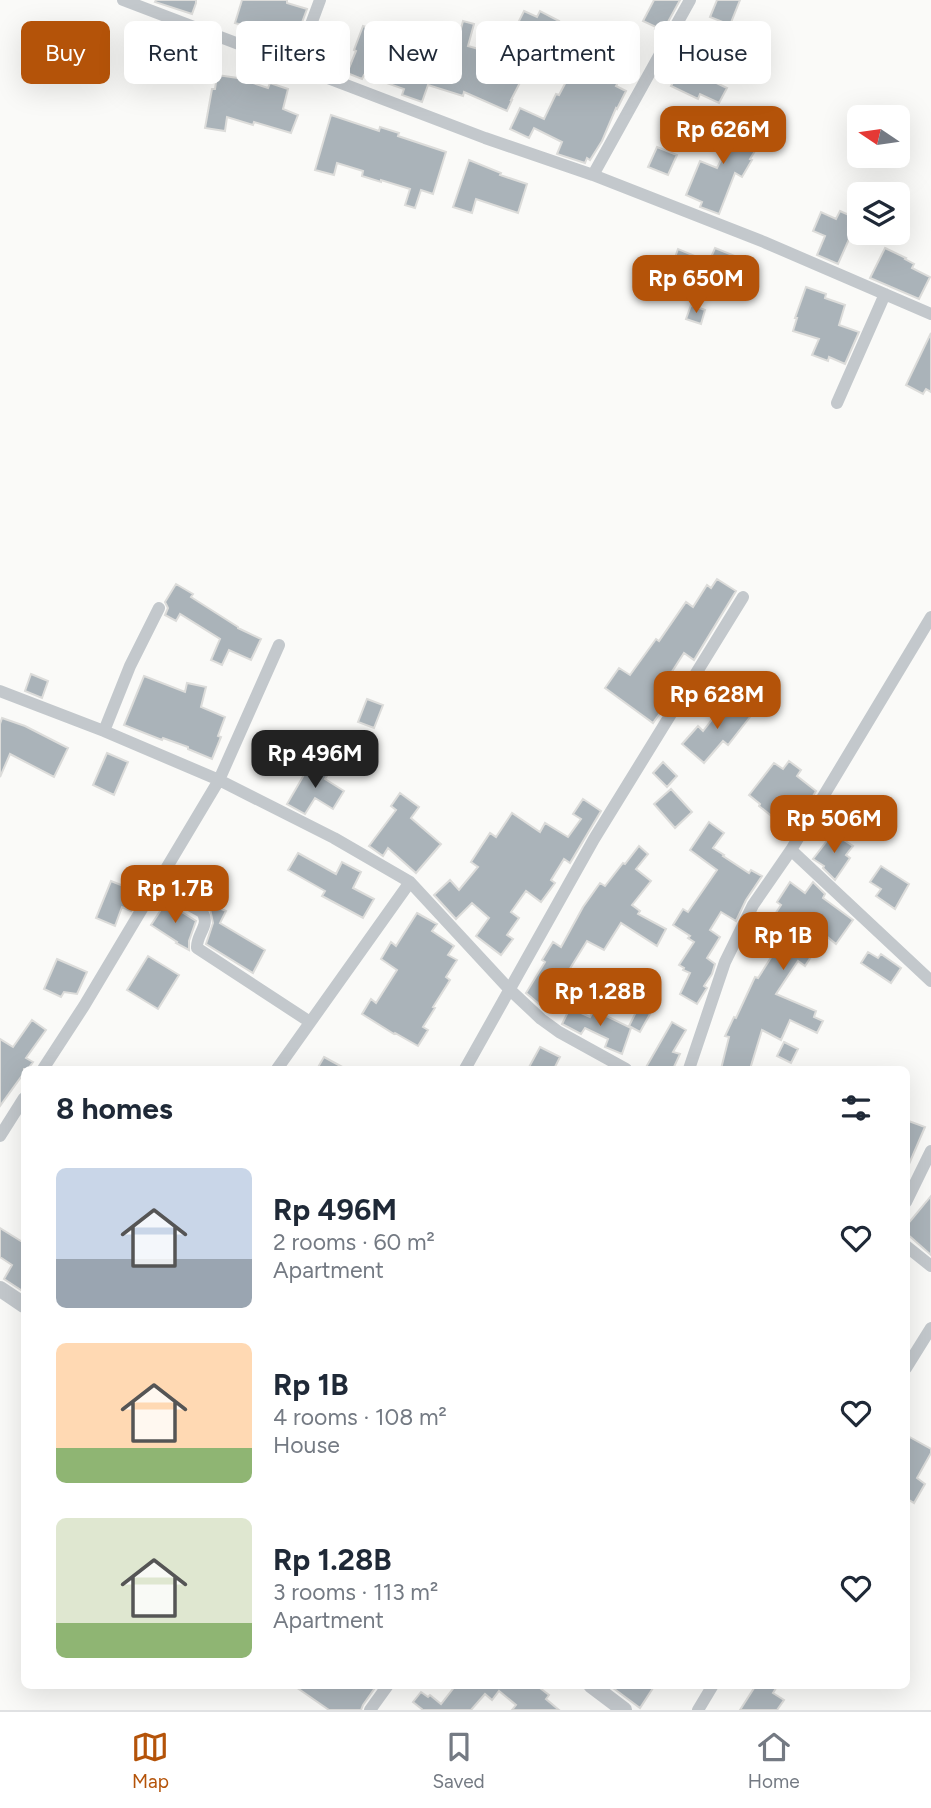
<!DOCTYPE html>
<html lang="en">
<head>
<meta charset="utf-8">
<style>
  :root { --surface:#fff; --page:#f6f6f7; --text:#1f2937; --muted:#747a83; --line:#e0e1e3; --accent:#b45309 }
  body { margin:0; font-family:Figtree,sans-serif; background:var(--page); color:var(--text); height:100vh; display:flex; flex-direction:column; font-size:26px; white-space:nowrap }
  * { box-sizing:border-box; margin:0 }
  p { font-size:23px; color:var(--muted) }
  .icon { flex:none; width:38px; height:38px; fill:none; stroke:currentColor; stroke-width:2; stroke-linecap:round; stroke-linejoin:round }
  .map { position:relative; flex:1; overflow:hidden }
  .sheet { position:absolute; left:21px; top:1066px; width:889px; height:623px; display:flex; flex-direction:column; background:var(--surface); border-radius:10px; box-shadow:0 7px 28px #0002 }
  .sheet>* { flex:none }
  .hud { position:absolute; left:21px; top:21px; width:889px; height:63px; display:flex; gap:14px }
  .needle { width:46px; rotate:283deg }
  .controls { position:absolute; left:847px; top:105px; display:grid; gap:14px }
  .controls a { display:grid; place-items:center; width:63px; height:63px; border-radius:10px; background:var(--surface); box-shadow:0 7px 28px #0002; font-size:35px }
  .price { position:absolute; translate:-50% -60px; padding:0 16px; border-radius:14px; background:var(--accent); color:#fff; font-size:23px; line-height:46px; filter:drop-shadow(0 2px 4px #0008) }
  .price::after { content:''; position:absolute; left:50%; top:42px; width:21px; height:16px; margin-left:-10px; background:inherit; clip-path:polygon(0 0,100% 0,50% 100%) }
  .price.active { background:#222; color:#fff }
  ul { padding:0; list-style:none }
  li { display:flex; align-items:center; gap:21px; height:175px; padding:0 35px }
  li span { display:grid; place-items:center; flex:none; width:196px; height:140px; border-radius:10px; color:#555 }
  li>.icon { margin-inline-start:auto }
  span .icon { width:84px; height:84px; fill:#fffc; stroke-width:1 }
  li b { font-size:30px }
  h2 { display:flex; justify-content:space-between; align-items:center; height:84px; padding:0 35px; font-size:30px }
  .pill { padding:0 24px; border-radius:10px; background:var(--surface); box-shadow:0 7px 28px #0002; font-size:24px; line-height:63px }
  .pill.active { background:var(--accent); color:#fff }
  .dock { display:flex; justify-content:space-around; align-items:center; height:98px; border-top:2px solid var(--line); background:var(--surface); font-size:19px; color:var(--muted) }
  .dock a { display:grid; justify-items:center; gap:4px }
  .dock .active { color:var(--accent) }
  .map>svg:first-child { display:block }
  .building { fill:#aab3b9; stroke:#dcdcda; stroke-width:2 }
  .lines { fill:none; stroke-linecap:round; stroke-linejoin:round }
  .minor { stroke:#c3c8cc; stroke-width:12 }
  .tertiary { stroke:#c3c8cc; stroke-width:16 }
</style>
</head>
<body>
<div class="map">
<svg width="931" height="1710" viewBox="0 0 931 1710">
  <rect width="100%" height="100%" fill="#fafaf8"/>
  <path class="building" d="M156,0h40v3l-4,11 -37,-12z
    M242,0h45v3l20,6 -13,35 -15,-4 1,-4 -45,-13z
    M654,0h26l-18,33 -7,-4 1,-2 -13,-6z
    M717,0h23l-10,25 -20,-8z
    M524,11l13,6 3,-6 19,10 -11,21 -4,-2 -16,30 -1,-1 -16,31h1l-5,11 -43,-19 -1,4 -35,-11 -6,17 -20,-7 2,-6 -40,-14 -2,4 -15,-6 9,-22 -2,-1 9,-24 18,6 -1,3 25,10 43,14 5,-17 4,1 6,-22 11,3 -6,22 21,6 11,-21 11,6z
    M593,46l35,18 -12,22 10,5 -9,18 -1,-1 -14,33 -12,19 -3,-2 -2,5 -28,-9 5,-12 -28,-14 -5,10 -19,-9 10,-21 24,11 12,-25 3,1 17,-32 6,4z
    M696,55l19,9 -7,15 19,9 -8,15 -19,-9 -2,5 -27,-13 10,-19 8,4z
    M217,75l21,3 30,10 2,-5 18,6 -5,20 15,6 -7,18 -37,-11 -1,3 -26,-8 -2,14 -20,-3 7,-39h3z
    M718,113l22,12 -1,3 21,15 -10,16 2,1 -10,17 -7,-4 -16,41 -19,-7 2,-5 -16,-7 14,-34 17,7 13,-26 -20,-11z
    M331,115l48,16 1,-4 19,6 -1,3 48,16 -13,42 -12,-4 -6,18 -10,-3 5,-16 -29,-9v2l-19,-6 1,-5 -26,-8 -3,12 -19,-5z
    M657,147l20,8 -9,20 -20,-8z
    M469,160l32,13 -1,2 27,9 -9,29 -42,-14 -4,14 -19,-6z
    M840,211l18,8 -20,45 -21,-9 8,-19 -12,-5 8,-19 15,7z
    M715,248l27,11 -16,37 -28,-12 -6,14 -21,-8 4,-10 -7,-3 10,-28 31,13z
    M885,248l21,10 -1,1 9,5 -2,4 18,9 -11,22 -49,-21z
    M806,287l20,7 -1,4 20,7 -6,20 20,7 -14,32 -16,-7 -1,4 -16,-6 7,-16 -26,-8 4,-13h-2z
    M691,305l14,5 -4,14 -15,-5z
    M931,333v59l-5,-3 -3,5 -17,-9z
    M717,579l19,12 -42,69 -10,-7 -27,42 11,7 -15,21 -48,-35 14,-20 11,7 26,-36 3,2 27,-39 7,5 14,-22 4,3z
    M176,584l17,10 -2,3 47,30v1l23,11 -10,21 -22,-10 -7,15 -11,-5 9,-21 -40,-25 -4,7 -11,-6 3,-7 -3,-6z
    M31,674l17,7 -6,17 -17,-7z
    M144,676l41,16 2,-9 19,4 -5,20 24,10 -7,19 3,1 -9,22 -24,-10v-2l-25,-9 -1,2 -38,-15z
    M367,699l16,6 -9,23 -16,-6z
    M728,699l22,18 -22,28 -5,-4 -19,22 -22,-19 16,-18 5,5z
    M2,718l23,8 43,22 -14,29 -44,-23 -10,23v-53z
    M266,739l19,10 -11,21 -18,-10z
    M107,753l21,9 -14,33 -21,-10z
    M312,761l18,10 -5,8 19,12 -11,18 -18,-11 -10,16 -18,-10z
    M789,761l12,9 -4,6 19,15 -12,20 -6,-5 -14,20 -25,-20 1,-2 -11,-9 25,-32 9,6z
    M663,762l14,14 -10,11 -14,-14z
    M671,789l21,23 -17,16 -21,-24z
    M400,793l19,14 -8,11 30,26 -25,29 -28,-25 -5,8 -14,-10 27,-36 -5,-4z
    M583,799l18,12 -31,52 -6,-4 -13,21 4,3 -14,19 -15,-11 -15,21 8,6 -12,17 6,4 -12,16 -25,-19 13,-18 -17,-15 -16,16 -22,-24 16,-15 9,10 19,-23 -7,-5 11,-17 8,-12 6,4 16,-24 28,19 5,-9 23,14 13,-18 -8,-5z
    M709,822l15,11 -11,15 11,7 -1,1 26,17 2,-3 11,6 -16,24 -10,21 -15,-9 -11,18 10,7 -13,21 8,6 -3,10 -8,12 3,2 -10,16 -17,-10 10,-21 -7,-3 1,-2 -5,-3 15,-23 -6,-4 2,-2 -17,-11 10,-16 5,3 29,-42 -27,-20z
    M833,833l20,13 -7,9 4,3 -15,22 -12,-12 1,-2 -11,-7z
    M639,846l9,8 -12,15 15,12 -19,24 8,6 -2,3 28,15 -9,17 -36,-23 -17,27 -17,-9 -42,68 -19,-16 19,-31 -3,-2 11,-18 8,5 22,-40 17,-24 5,3 18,-23 2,1z
    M298,853l38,21 6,-12 19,10 -8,16 21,11 -11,19 -41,-22 3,-5 -37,-21z
    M881,866l28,18 -14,25 -19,-13 5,-7 -11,-7z
    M179,873l24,10 -6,15 -24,-12z
    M111,881l30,12 -10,18 -9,-4 -7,19 -19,-8z
    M790,882l15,11 8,-11 12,12 -2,4 30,22 -17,24 -11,-9 -20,31 -7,-5 -22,33 40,17 -2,6 9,4 -6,12 -27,-13 -9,20 -19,-10 -12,39h-29l8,-32 -4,-1 9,-19 2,1 19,-41 3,1 19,-30 -17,-11 21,-32 -4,-3z
    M166,902l30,19 -7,20v9l-13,-7 1,-1 -26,-17z
    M212,905l14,6 -6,12 45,27 -12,23 -47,-29 7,-21 -3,-14z
    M417,913l20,11 -5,7 22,15 -6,9 9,5 -11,17 4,3 -17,27 2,1 -12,19 5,3 -10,16 -23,-13 -1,1 -32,-20 9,-15 5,4 21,-33 -16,-11 10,-17 5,4z
    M868,952l10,6 3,-4 20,14 -10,15 -30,-20z
    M148,956l31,19 -21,34 -31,-19z
    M57,959l30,13 -10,22 -13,-2 -3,5 -17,-8z
    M570,1008l20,9 4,-7 37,18 -9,26 -17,-7 3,-8 -23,-11 -4,6 -19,-10z
    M638,1008l12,6 -10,18 -11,-6z
    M32,1020l14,10 -20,28 7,4 -5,7h-4v5l-2,4 -1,-1 -21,29v-67l13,8z
    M672,1022l14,8 -13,22 7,2 -7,15h-28z
    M784,1042l14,7 -7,14 -14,-7z
    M540,1047l20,10 -6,12h-26z
    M324,1057l22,12h-29z
    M906,1120l19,7 -19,44z
    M931,1196v59l-25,-22v-7z
    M0,1228l24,15v49l-20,-13 8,-14 -12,-8z
    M906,1435l25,14v4l-14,25 8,6 -11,19 -8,-5z
    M293,1685h84l-14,20 -2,5h-32z
    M456,1685h80l13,10 -3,4 13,11h-47l4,-5 -17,-14 -7,9 -7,-6 -14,16h-48l-10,-8 8,-10 7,5 2,-2 11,9z
    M609,1685h46l-15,23z
    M756,1685h22l-5,8 11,7 -7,10h-37z"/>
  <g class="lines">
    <path class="minor" d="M123,0l362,138 108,37 171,67 167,72
      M296,65l24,-65
      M593,175l97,-175
      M837,403l48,-109
      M0,691l104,40 115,49 115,58 76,44 99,107 32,30 18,13 67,37
      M104,731l26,-65 29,-58
      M791,850l140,131
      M155,886l47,26c9,13 -6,22 -5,36l113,74
      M43,1069l41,-63 135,-226 60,-135
      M277,1069l133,-187
      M465,1069l129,-230 149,-242
      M689,1069l36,-107 28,-57 38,-55 140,-233
      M0,1136l24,-38
      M906,1202l25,-51
      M906,1246l25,20
      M906,1368l25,-40
      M370,1710l18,-25
      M698,1710l15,-25"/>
    <path class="tertiary" d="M0,1289l24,16
      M591,1685l33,25"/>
  </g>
</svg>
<div class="controls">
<a><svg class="needle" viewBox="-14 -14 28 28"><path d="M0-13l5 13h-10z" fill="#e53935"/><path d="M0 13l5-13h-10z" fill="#747a83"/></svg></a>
<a><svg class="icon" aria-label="layers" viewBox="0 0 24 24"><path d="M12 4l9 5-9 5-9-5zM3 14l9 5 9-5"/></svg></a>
</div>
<b class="price" style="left:723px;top:166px">Rp 626M</b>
<b class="price" style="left:696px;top:315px">Rp 650M</b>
<b class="price" style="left:717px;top:731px">Rp 628M</b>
<b class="price active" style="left:315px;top:790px">Rp 496M</b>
<b class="price" style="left:834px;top:855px">Rp 506M</b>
<b class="price" style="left:175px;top:925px">Rp 1.7B</b>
<b class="price" style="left:783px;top:972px">Rp 1B</b>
<b class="price" style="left:600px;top:1028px">Rp 1.28B</b>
<div class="hud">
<a class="pill active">Buy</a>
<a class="pill">Rent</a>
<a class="pill">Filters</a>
<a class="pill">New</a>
<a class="pill">Apartment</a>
<a class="pill">House</a>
</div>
<section class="sheet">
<h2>8 homes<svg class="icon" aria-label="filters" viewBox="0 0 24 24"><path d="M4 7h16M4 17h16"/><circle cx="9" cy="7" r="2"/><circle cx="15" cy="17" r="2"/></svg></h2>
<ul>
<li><span style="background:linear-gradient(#c9d6e8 65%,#9aa5b1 0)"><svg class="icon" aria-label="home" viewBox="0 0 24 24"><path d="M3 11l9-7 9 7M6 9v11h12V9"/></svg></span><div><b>Rp 496M</b><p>2 rooms · 60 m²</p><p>Apartment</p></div><svg class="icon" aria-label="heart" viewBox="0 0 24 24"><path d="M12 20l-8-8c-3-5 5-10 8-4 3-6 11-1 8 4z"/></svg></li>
<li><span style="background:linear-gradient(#ffd9b3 75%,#8fb573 0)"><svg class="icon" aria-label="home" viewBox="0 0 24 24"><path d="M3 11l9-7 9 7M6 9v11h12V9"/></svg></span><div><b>Rp 1B</b><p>4 rooms · 108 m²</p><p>House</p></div><svg class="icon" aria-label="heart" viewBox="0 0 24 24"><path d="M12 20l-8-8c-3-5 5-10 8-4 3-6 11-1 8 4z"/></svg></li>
<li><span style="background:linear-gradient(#dfe7d0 75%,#8fb573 0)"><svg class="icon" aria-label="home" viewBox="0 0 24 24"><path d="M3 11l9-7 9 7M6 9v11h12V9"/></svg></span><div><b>Rp 1.28B</b><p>3 rooms · 113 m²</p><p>Apartment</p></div><svg class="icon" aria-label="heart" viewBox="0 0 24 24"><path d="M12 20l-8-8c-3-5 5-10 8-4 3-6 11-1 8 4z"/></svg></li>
</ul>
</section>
</div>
<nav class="dock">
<a class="active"><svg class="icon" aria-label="map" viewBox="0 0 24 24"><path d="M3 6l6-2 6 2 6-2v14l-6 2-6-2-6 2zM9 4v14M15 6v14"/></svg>Map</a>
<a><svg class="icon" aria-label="saved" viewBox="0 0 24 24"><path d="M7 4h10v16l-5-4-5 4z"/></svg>Saved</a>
<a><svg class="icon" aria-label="home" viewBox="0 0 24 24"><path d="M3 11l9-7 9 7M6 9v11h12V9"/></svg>Home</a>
</nav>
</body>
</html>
